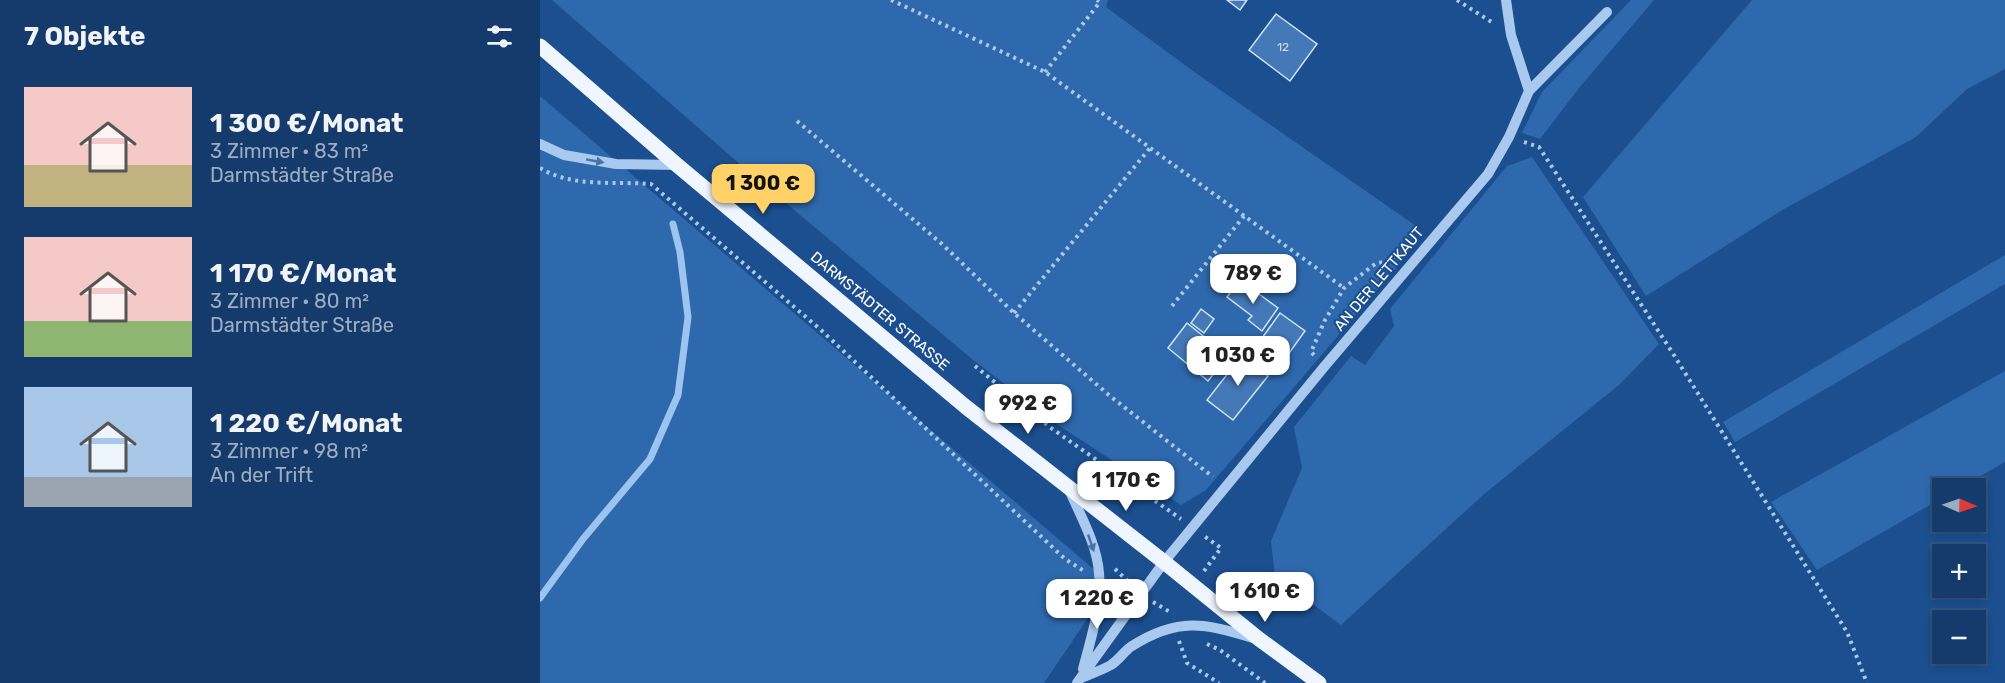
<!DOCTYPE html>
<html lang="de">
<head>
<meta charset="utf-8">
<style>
  :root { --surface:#143b6b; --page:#1d4271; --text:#f1f3f6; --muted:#9dadc1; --line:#33557e; --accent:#ffd166 }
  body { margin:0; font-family:Rubik,sans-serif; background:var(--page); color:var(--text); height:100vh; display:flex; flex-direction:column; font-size:22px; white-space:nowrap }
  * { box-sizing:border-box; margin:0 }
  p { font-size:20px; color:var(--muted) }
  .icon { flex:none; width:33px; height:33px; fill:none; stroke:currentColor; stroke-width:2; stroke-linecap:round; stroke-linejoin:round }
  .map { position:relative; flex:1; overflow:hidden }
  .panel { display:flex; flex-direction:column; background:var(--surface); width:540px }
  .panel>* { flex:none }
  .needle { width:39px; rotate:92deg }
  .tools { position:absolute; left:1392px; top:478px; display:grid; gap:12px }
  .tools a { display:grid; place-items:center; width:54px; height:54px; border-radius:0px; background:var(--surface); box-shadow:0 3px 9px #0003,0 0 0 2px var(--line); font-size:30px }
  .price { position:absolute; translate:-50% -51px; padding:0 14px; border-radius:12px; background:#fff; color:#222; font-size:20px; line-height:39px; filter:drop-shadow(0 2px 3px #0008) }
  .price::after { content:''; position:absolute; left:50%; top:36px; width:18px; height:14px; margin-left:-9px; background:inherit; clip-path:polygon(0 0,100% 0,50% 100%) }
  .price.current { background:var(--accent); color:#111 }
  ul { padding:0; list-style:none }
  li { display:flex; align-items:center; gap:18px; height:150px; padding:0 24px }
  li span { display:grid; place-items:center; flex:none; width:168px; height:120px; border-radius:0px; color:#555 }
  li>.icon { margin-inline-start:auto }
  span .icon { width:72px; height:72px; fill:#fffc; stroke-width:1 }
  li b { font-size:26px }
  h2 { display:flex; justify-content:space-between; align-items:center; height:72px; padding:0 24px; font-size:26px }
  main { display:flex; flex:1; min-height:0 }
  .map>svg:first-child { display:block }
  .green { fill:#2e69ad }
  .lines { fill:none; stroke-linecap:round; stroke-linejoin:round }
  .stream { stroke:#9cc4f0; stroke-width:7 }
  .building { fill:#4478b7; stroke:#cfe3fa; stroke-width:1.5 }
  .path { stroke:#a9c9ee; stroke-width:4; stroke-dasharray:3 4.5; stroke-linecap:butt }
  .minor { stroke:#a9c9ee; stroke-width:10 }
  .major { stroke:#f0f6ff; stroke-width:15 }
  .oneway { fill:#4674ac }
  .labels { text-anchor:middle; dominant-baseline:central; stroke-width:4.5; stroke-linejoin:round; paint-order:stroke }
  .number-label { font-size:12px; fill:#d0dded }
  .street-label { font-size:15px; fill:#fff; stroke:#1b4f8f }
</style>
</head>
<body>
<main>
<section class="panel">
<h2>7 Objekte<svg class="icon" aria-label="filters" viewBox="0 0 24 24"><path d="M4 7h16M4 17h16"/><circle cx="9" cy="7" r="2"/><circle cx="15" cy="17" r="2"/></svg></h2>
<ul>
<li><span style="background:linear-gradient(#f6c9c9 65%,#c2b280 0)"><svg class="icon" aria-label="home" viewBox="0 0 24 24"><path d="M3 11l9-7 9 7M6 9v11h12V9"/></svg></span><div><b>1 300 €/Monat</b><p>3 Zimmer · 83 m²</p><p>Darmstädter Straße</p></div></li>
<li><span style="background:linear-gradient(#f6c9c9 70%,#8fb573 0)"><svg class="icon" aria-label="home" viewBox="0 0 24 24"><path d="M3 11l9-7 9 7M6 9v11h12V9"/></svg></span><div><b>1 170 €/Monat</b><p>3 Zimmer · 80 m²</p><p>Darmstädter Straße</p></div></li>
<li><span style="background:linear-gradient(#a9c7e8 75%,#9aa5b1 0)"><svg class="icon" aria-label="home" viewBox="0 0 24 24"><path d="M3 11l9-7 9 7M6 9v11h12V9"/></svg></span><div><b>1 220 €/Monat</b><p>3 Zimmer · 98 m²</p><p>An der Trift</p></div></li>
</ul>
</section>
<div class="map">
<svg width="1465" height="683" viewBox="0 0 1465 683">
  <rect width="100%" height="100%" fill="#1b4f8f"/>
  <path class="green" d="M12,0h556l-2,7 87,64 226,157 -23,40 -190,222 -25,15 -123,-80 -86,-66 -222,-186z
    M1091,0h23l-75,88 -39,51 -18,-6 20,-41z
    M1212,0h253v69l-38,20 -51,48 -132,72 -138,87 -63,-99z
    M0,96l571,488 -67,99h-504z
    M992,157l127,187 -40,41 -136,110 -142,130 -66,-49 -4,-35 31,-73 -8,-41 57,-71 14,9 29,-39 -4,-17 117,-143z
    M1465,255v29l-270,158 -12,-20z
    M1465,371v91l-47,27h-16v9l-125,72 -46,-68z"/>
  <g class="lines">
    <path class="stream" d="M0,598l43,-59 67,-80 28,-64 10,-78 -8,-65 -7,-28"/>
  </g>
  <path class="building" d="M687,0h20l-7,10z
    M736,14l41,30 -27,37 -41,-31z
    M700,280l38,28 -16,23 -14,-11 4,-4 -25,-19z
    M661,309l13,10 -10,14 -13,-10z
    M740,313l25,18 -23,32 -25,-18z
    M647,323l41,33 -20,25 -40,-33z
    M700,353l28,23 -35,44 -26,-20 26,-33 -3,-2z"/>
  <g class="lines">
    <path class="path" d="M351,0l154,72 299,216
      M917,0l36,23
      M505,72l55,-70 -3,-2
      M257,121l145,123 72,69 96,83 103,81
      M984,142l15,5 133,205 175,280 20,51
      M0,168c33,20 74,13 111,16l170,146 244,229 19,12
      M632,306l72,-90
      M474,313l136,-165
      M774,355l-3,-3 14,-32 19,-32 31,-24 15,-4 6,-5
      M435,366l76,62 130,91
      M575,569l16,15
      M664,571l17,-23 -17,-12
      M613,602l17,10
      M639,641l8,22 32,20
      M667,644l13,6 45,33"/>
    <path class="minor" d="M966,0l5,35 18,56
      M0,144l24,11 52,9 61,1
      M529,489c11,26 28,55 30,84 3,32 -8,65 -16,96
      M541,678c10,-4 21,-8 30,-13 8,-5 13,-14 21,-19 46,-29 72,-23 121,-8
      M537,683l87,-121 160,-195 164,-193 21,-37 20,-46 78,-79"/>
    <path class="major" d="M0,46l137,119 289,242 198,155 95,77 60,44"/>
  </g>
  <defs><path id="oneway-solid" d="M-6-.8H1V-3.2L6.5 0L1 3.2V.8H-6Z" transform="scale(1.5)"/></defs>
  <g class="oneway">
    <use href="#oneway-solid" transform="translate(55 161) rotate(10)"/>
    <use href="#oneway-solid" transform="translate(551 543) rotate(71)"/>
  </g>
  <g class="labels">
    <g class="number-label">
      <text x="743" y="47">12</text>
    </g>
    <g class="street-label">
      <text transform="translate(839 279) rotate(-50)">AN DER LETTKAUT</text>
      <text transform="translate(340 311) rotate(40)">DARMSTÄDTER STRASSE</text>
    </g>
  </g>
</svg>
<div class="tools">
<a><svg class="needle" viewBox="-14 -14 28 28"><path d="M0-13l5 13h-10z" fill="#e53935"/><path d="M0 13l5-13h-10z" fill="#9dadc1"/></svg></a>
<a>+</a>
<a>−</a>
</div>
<b class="price current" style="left:223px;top:215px">1 300 €</b>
<b class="price" style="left:713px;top:305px">789 €</b>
<b class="price" style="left:698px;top:387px">1 030 €</b>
<b class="price" style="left:488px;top:435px">992 €</b>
<b class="price" style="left:586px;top:512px">1 170 €</b>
<b class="price" style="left:725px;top:623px">1 610 €</b>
<b class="price" style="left:557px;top:630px">1 220 €</b>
</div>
</main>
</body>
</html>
